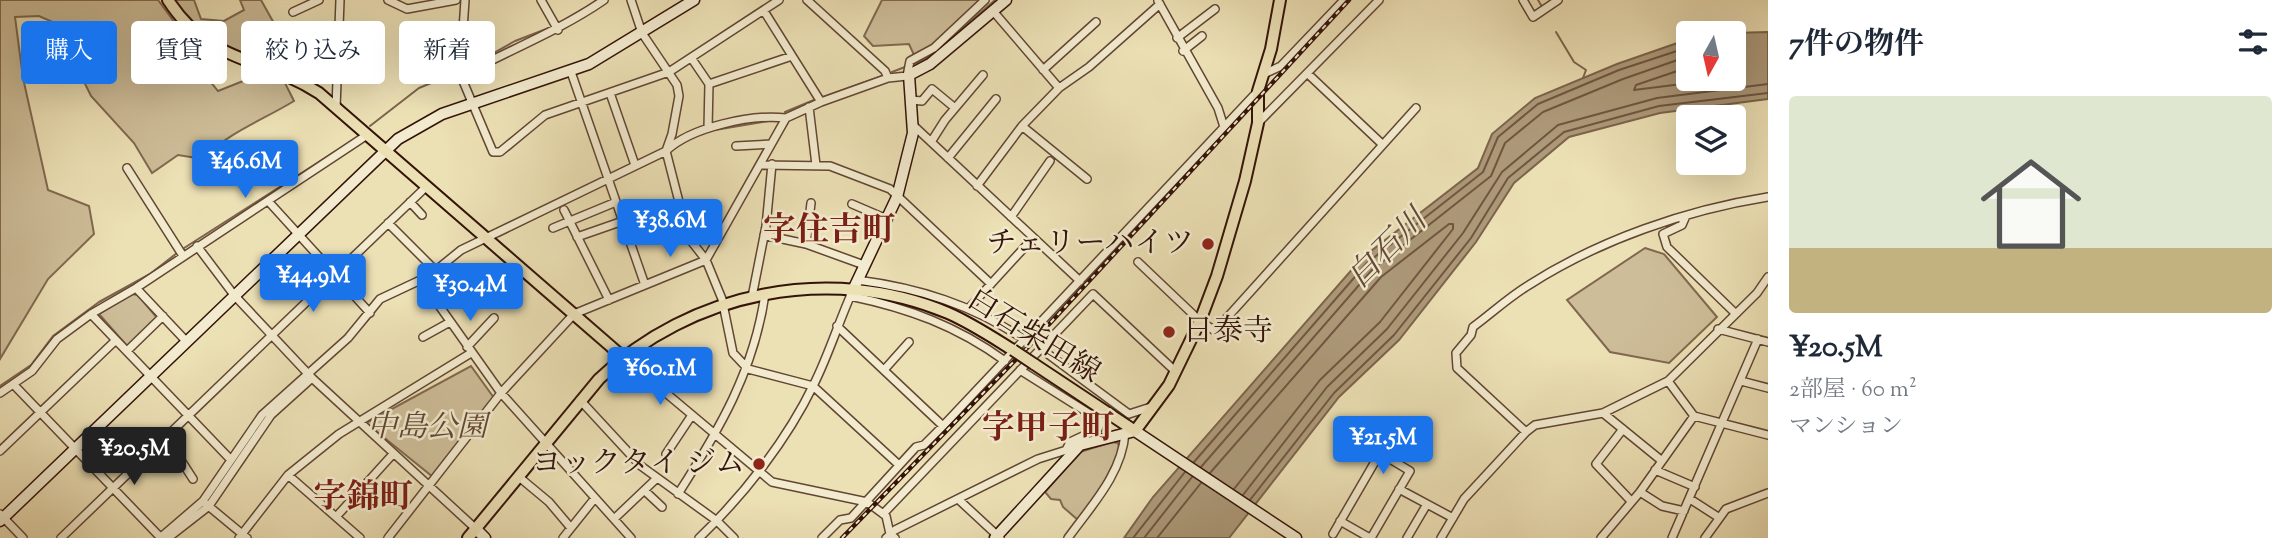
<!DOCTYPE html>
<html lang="ja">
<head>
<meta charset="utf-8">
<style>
  :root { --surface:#fff; --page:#f2f2f3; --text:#1f2937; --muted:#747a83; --accent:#1a73e8 }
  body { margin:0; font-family:"Sorts Mill Goudy","Noto Serif JP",serif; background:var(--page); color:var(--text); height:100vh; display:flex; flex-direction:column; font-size:26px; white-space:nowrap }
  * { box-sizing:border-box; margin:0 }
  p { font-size:23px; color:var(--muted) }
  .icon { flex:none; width:38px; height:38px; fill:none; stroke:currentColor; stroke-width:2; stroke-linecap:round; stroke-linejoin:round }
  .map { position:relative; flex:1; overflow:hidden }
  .details { display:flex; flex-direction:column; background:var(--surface); width:525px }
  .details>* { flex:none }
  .banner { position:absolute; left:21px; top:21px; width:665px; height:63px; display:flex; gap:14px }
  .needle { width:46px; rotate:188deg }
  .tools { position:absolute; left:1676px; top:21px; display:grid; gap:14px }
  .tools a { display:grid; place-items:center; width:70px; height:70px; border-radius:7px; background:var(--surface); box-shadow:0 7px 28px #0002; font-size:35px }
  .price { position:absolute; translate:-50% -60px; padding:0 16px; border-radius:7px; background:var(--accent); color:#fff; font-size:23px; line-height:46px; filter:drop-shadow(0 2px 4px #0008) }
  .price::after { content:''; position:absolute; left:50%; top:42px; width:21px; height:16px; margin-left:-10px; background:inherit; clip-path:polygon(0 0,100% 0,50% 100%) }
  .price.selected { background:#222; color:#fff }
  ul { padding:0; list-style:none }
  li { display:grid; align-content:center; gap:14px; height:371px; padding:0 21px }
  li span { display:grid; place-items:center; height:217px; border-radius:7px; color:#555 }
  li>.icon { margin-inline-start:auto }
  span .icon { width:126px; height:126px; fill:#fffc; stroke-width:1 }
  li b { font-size:30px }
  h2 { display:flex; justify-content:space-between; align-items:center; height:84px; padding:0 21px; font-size:30px }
  .tag { padding:0 24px; border-radius:7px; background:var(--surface); box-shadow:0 7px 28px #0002; font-size:24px; line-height:63px }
  .tag.selected { background:var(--accent); color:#fff }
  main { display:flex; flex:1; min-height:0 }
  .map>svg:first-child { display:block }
  .green { fill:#cdbd98; stroke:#806850; stroke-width:2 }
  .water { fill:#ad9a7a; stroke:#7c644c; stroke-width:2 }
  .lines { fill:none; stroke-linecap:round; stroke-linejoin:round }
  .shore { stroke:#705641; stroke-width:2 }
  .stream { stroke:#7c644c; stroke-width:2 }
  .street-casing { stroke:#614633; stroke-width:10 }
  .secondary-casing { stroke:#331308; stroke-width:13 }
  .primary-casing { stroke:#331308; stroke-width:14 }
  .street { stroke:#f3ebcf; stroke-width:7 }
  .secondary { stroke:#f3ebcf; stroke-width:10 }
  .primary { stroke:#ece0b5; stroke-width:10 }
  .rail-casing { stroke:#331308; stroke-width:4.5 }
  .rail { stroke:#f3ebcf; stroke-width:2; stroke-dasharray:5; stroke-linecap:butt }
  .primary-bridge-casing { stroke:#331308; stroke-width:14; stroke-linecap:butt }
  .primary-bridge { stroke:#ece0b5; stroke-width:10 }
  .poi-dot { fill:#8f2418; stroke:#f3ebcf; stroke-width:2.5 }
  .labels { text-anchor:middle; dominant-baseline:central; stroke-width:5; stroke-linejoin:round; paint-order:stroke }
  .poi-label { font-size:30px; fill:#331308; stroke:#f3ebcf; text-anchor:end }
  .street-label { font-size:30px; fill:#331308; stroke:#f3ebcf }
  .park-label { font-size:30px; font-style:italic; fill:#614633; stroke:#f3ebcf }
  .water-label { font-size:32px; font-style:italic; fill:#644936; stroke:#f3ebcf }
  .quarter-label { font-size:33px; font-weight:bold; fill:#7a1f14; stroke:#f3ebcf }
</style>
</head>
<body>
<main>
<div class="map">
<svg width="1768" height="538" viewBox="0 0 1768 538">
  <rect width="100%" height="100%" fill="#ece0b5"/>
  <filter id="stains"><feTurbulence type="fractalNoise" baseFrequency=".00286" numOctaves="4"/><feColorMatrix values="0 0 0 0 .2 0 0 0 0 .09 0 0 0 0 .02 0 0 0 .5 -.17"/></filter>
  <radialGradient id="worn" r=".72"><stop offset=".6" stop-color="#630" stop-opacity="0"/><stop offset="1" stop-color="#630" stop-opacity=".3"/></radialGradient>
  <path class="green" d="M0,0h158l23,31 18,18 3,22 16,20 40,-16 27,8 9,18c-31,19 -67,32 -91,58l-25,-4 -26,18 -18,-30 -43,-47 -36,-73 -16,-7 -24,1 8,61 25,112 41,16 5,28 -46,45 -48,80z
    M175,0h19l7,19 23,2 20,-11 -4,-10h21l43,77c-47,-19 -103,-29 -129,-77z
    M882,0h100l-54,49 -14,6 -5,-11 -36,2 -9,-10z
    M1645,248l19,6 53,63 -48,46 -59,-11 -43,-52z
    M132,294l6,1 20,24 -30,28 -29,-33z
    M471,366l23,32 -61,79 -67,-54z
    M1112,442l6,1 2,8 -20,39 -22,30 -15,-13 -3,-7 -9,-1 -6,-7 35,-40z"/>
  <path class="water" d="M1768,32v67l-108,14 -91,24 -55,46 -38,59 -77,98 -60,57 -110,141h-105l29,-41 209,-239 116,-90 14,-34 43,-36 82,-34 72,-25v40h45l-1,-46z"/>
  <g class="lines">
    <path class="shore" d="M1689,67l-53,18 -2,5 88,-11
      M1194,462l173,-199 116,-91 15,-35 40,-33 81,-34 70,-23
      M1201,467l172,-198 118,-93 14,-33 38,-31 80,-33 66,-23
      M1210,473l171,-196 68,-53h4v5l-73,93 -60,58 -86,109
      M1243,495l84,-108 60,-58 76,-96 39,-61 56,-47 99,-27 111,-14
      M1250,500l84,-107 60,-58 77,-97 37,-60 56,-46 95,-26 109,-13
      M1133,538l52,-66
      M1144,538l48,-61
      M1157,538l44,-55"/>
    <path class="stream" d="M1538,0l3,5
      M594,2l3,-2
      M566,19l17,-10
      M1556,32l18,30 12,8 -3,8
      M914,64l20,-10 61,-54
      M463,70l52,-29 34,-13
      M892,72l13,-5
      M823,97l59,-21
      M785,112l29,-12
      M370,126l49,-38 39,-16
      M715,130l53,-9
      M641,167l20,-10
      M499,236l59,-29
      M181,250l155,-99
      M425,282l26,-20
      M366,322l10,-12
      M0,386l31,-21 22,-29 46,-34 51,-28 27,-21
      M215,490l11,-15"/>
    <g class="street-casing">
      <path id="street" d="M388,0l19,9 49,-9
        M465,0l-5,74 33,78h7l45,-37 124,-43 110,-72
        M541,0l17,30
        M631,0l11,33 35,52 2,11 -7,38 -6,17 22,86 18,23 16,39 11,54 15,16 65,17 86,79
        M807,0l78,71 3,7
        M1523,0l10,17 25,-17
        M1158,1l60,107 6,19
        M764,11l57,91
        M993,11l66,77
        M293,12l26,-12
        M1177,38l38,-29
        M1183,51l19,-15
        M692,59l17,25 -1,44
        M1043,70l53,-48
        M571,72l74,213
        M1264,74l17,-8 63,-66
        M1308,74l74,70
        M461,76c48,-26 98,-45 143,-76
        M709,84l83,-28
        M610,93l25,72
        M910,100l12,1 10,-12 23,19
        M809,107l7,58
        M336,108l4,-108
        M1258,123l121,-123
        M914,126l166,155
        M931,142l14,-22 38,-45
        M736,146l35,-2
        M948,158l48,-59
        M760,165l70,1 60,23 101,95
        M127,168l56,88
        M1087,179l-65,-53 37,-38 30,-21 71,-63
        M977,186l45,-60
        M269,202l101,111
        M410,202l12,13
        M852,204l35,15
        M564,210l45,90
        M1011,217l39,-56
        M1685,218l-3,7 -19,9 4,13 68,66
        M388,223l48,48
        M553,228l63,-26
        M764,235l42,9 58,21
        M577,237l46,-16
        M806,244l5,-41
        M197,246l37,49 78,83 164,151
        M1138,262l62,59 15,10 201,-223
        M421,280l80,113 130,145
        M857,280c62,8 116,25 168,60
        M136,288l50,53
        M850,296c58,12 107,30 155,65
        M752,297l14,-71 6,-62
        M969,308l64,-70
        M91,314l140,146
        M837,326l106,100
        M1718,329l50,13
        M423,337l27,-15
        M467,347l27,-29
        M1041,349l88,65 22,-7
        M127,351l36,-35
        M623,357l149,125 95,20 19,14 4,18 5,4
        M884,370l25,-28
        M1020,370l81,51 -3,8 -28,13 -4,8
        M1668,381l26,35 74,19
        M1741,381l27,7
        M14,385l147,153
        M0,393l32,-22 25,-32 34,-25 45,-26 231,-153
        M580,400l61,66 76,55 17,17
        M1603,413l59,48
        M1623,429l-27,35 35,37
        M1526,432l-69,-64 -1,-15 15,-18 2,-8c19,-14 36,-30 56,-42 70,-45 157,-75 239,-88
        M166,437l27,42
        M0,451l116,-111
        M666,454l26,-39
        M1655,470l40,17
        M288,475l72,63
        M519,477l30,25 22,26
        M1399,489l54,29
        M645,491l17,16
        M1640,492l22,14 22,5
        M678,494c41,-64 76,-123 87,-200
        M958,499l42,39
        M1690,499l28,18
        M206,504l41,34
        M0,514l23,24
        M883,514l210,-220 83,78
        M336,517l57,-63
        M614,519l42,-40
        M1340,521l30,17
        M1333,534l47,-81 30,18 -39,67
        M61,538l366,-352
        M160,538l43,-37 59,-86 86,-77 32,-39 49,-23 32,-26 205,-99c25,-24 86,-37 120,-33
        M168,538l41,-32 62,-91 41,-37
        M239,538l49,-63 51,-41 132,-81
        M388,538l113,-145 73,-79 132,-54 80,-142 35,-16 67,-24 19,-2 3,-15 24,-13 51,-48
        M563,538l32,-40
        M699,538c45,-43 88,-98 115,-154 15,-30 25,-63 39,-94
        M822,538l18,-18 11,-2 65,-71 8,-2 19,-19 315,-335
        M886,538l9,-8 143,-71 38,-12
        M1068,538c23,-32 54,-64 57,-105
        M1407,538l20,-34
        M1441,538l23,-39 62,-67 9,-7 68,-12 65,-32 89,-88 11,-16
        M1601,538l39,-46 54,-76
        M1672,538l86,-199
        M1705,538l21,-29 42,-16"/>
    </g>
    <g class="secondary-casing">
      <path id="secondary" d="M853,290l44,-93 16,-64 -4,-58 21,-11 76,-64
        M0,521l398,-382 44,-25 147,-50 105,-64
        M476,529l9,9
        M995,538l85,-93 55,-14 161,107"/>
    </g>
    <g class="primary-casing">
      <path id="primary" d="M168,0c43,66 92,55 151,93l304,264
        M1034,364l101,67 34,-46 31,-64 17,-45 28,-95 13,-58v-32l13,-42 9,-49
        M468,538l131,-159c91,-87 231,-116 349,-66 23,10 44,24 65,37"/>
    </g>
    <use href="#street" class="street"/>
    <use href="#secondary" class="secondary"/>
    <use href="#primary" class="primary"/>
    <g class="rail-casing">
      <path id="rail" d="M842,538l185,-190 322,-348"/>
    </g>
    <use href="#rail" class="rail"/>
    <g class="primary-bridge-casing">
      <path id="primary-bridge" d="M1013,350l21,14"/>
    </g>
    <use href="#primary-bridge" class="primary-bridge"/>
  </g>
  <g class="poi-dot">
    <circle cx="1208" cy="244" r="7"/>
    <circle cx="1169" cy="332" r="7"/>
    <circle cx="759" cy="464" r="7"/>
  </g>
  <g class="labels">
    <g class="poi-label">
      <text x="1194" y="244">チェリーハイツ</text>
      <text x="1183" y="332" text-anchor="start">日泰寺</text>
      <text x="745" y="464">ヨックタイ ジム</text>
    </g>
    <g class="street-label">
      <text transform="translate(1033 337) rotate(32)">白石柴田線</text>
    </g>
    <g class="park-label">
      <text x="427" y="428">中島公園</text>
    </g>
    <g class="water-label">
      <text transform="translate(1388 250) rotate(-45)">白石川</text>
    </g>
    <g class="quarter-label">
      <text x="829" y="232">字住吉町</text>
      <text x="1048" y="430">字甲子町</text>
      <text x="363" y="499">字錦町</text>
    </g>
  </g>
  <rect width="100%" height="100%" filter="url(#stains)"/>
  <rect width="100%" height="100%" fill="url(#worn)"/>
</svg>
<div class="tools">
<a><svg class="needle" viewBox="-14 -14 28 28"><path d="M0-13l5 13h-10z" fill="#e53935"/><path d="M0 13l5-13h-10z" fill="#747a83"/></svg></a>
<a><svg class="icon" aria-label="layers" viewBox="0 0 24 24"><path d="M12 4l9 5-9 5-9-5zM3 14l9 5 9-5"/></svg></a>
</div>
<b class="price" style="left:245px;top:200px">¥46.6M</b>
<b class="price" style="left:670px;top:259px">¥38.6M</b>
<b class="price" style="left:313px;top:314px">¥44.9M</b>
<b class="price" style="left:470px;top:323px">¥30.4M</b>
<b class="price" style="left:660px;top:407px">¥60.1M</b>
<b class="price" style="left:1383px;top:476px">¥21.5M</b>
<b class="price selected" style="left:134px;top:487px">¥20.5M</b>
<div class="banner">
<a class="tag selected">購入</a>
<a class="tag">賃貸</a>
<a class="tag">絞り込み</a>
<a class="tag">新着</a>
</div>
</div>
<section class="details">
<h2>7件の物件<svg class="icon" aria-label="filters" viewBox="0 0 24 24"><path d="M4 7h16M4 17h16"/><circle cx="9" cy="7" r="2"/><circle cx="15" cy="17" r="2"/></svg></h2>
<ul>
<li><span style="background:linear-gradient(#dfe7d0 70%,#c2b280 0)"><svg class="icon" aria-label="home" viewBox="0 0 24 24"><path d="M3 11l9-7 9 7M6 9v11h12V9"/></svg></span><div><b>¥20.5M</b><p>2部屋 · 60 m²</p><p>マンション</p></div></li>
</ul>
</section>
</main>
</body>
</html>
